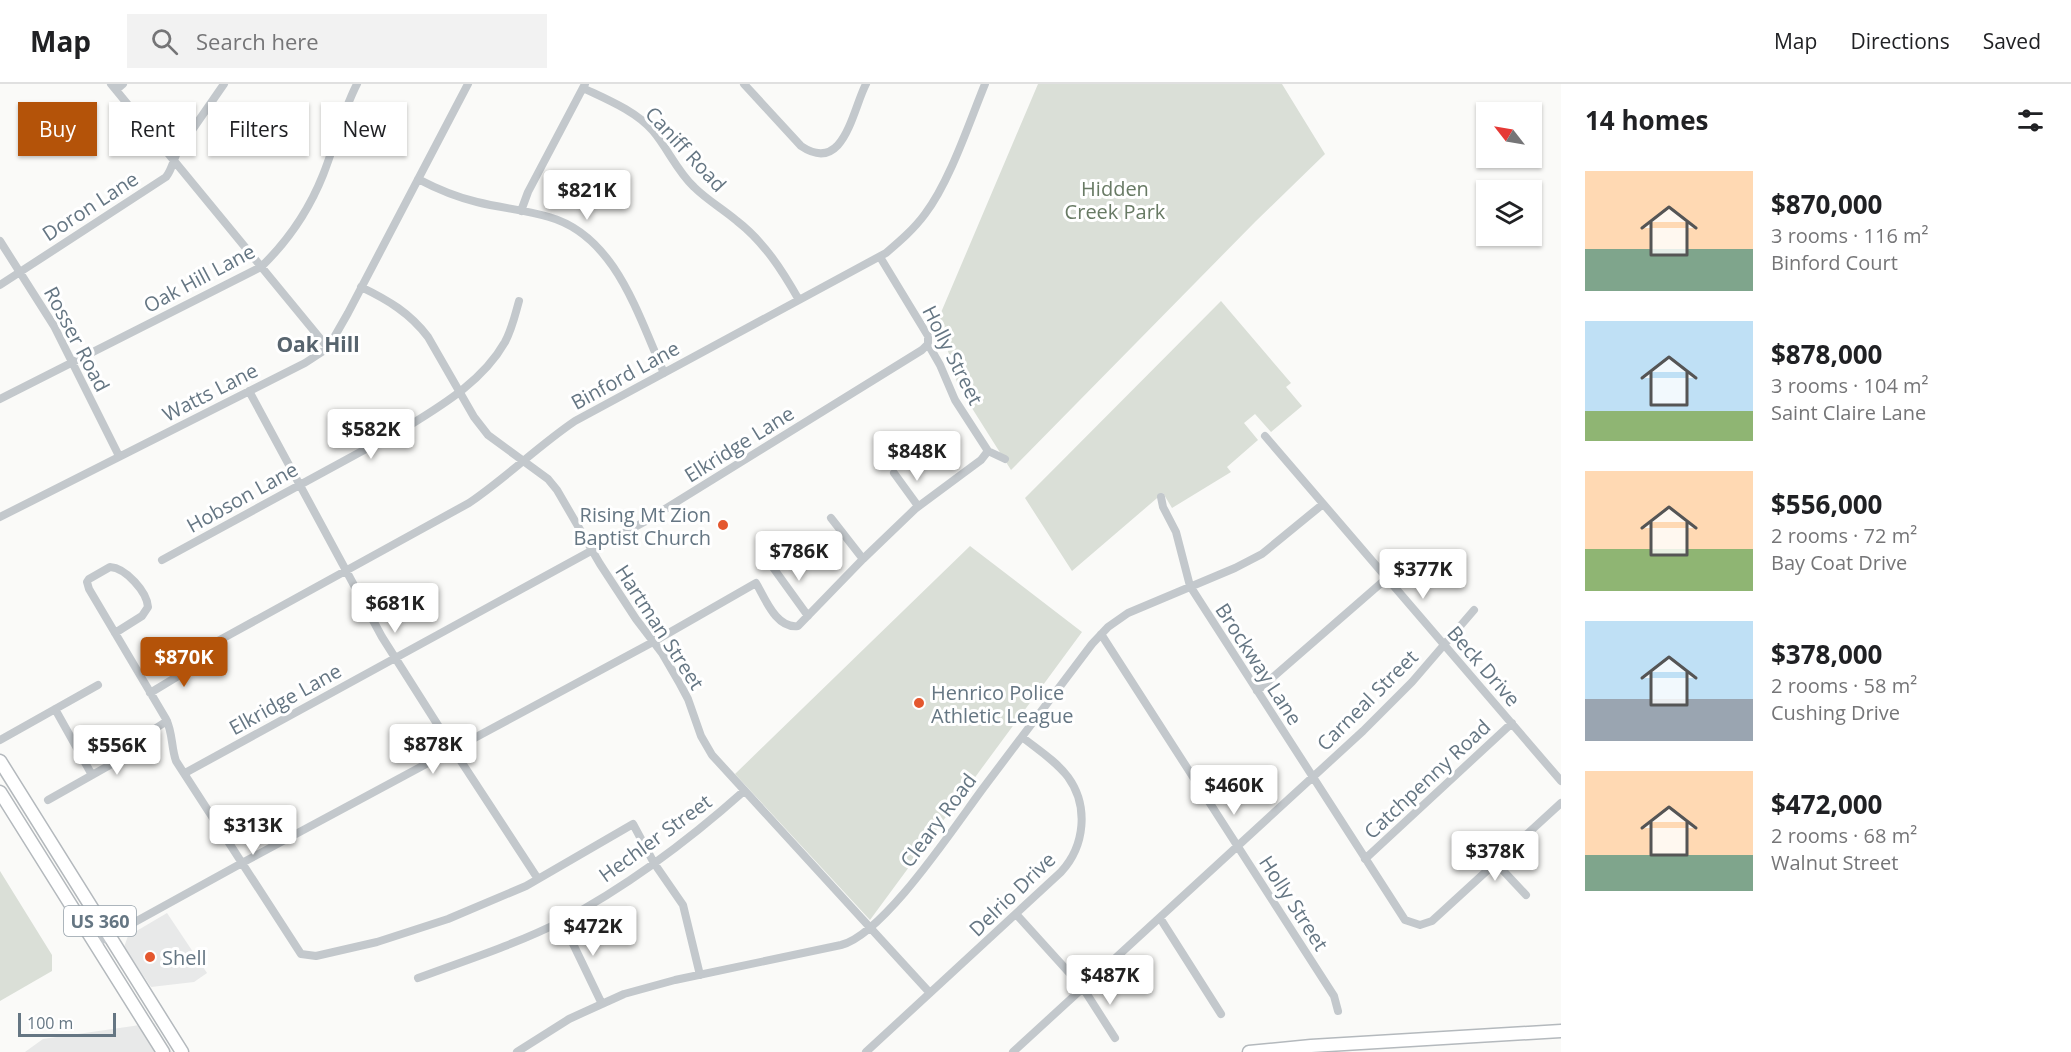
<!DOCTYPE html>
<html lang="en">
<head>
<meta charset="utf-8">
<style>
  :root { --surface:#fff; --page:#f2f2f2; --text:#202124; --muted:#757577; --line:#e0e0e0; --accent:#b45309 }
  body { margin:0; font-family:"Open Sans",sans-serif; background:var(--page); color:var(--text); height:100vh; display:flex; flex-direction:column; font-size:22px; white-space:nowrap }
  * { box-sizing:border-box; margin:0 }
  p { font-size:20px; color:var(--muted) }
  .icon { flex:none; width:33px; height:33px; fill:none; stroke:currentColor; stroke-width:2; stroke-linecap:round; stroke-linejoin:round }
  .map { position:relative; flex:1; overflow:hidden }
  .side { display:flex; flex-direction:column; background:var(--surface); width:510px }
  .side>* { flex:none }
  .top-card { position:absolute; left:18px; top:18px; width:570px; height:54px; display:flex; gap:12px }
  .needle { width:39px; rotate:301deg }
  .fabs { position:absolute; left:1476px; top:18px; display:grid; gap:12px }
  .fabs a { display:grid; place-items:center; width:66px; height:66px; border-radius:0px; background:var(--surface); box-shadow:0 2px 4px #0004; font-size:30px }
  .scale { position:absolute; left:18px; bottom:15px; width:98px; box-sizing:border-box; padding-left:6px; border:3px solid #657683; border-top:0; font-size:16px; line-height:21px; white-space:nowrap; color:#657683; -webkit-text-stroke:4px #fff; paint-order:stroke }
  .price { position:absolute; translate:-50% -51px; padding:0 14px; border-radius:6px; background:#fff; color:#222; font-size:20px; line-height:39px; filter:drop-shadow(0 2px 3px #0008) }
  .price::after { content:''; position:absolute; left:50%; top:36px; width:18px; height:14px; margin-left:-9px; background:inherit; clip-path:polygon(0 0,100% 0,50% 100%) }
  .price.active { background:var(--accent); color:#fff }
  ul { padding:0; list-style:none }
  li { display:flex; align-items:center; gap:18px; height:150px; padding:0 24px }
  li span { display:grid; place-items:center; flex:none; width:168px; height:120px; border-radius:0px; color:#555 }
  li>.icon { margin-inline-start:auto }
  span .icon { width:72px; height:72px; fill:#fffc; stroke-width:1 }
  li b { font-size:26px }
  h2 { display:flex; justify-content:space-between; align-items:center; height:72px; padding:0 24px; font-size:26px }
  .tag { padding:0 21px; border-radius:0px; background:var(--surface); box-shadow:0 2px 4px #0004; font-size:21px; line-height:54px }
  .tag.active { background:var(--accent); color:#fff }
  header { display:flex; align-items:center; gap:36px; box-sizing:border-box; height:84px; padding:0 30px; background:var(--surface); border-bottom:2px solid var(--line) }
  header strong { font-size:28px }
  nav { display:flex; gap:33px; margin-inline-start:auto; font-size:21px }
  .search { width:420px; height:54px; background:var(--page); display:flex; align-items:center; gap:15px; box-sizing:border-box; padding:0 21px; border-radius:0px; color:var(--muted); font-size:22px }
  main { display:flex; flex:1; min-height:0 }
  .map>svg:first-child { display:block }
  .built { fill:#e8e9e9 }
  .green { fill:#dadfd7 }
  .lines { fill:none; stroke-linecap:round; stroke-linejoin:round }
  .highway-casing { stroke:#b4b9bd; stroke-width:15 }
  .minor { stroke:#c3c8cc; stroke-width:8 }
  .highway { stroke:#fff; stroke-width:12 }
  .poi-dot { fill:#e4572e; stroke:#fff; stroke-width:2 }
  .labels { text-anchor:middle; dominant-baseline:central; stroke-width:6; stroke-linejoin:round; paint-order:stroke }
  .shield { fill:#fff; stroke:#939fa8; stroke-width:1.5 }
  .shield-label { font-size:18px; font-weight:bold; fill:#657683 }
  .street-label { font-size:20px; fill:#657683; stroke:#fff }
  .park-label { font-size:20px; fill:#687a64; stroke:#fff }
  .poi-label { font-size:20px; fill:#657683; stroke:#fff; text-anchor:start }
  .neighbourhood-label { font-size:21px; font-weight:bold; fill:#57646e; stroke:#fff }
</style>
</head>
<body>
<header>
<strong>Map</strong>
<div class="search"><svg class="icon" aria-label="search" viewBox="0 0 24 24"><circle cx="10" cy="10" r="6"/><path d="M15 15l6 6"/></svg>Search here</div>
<nav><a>Map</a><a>Directions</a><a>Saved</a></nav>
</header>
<main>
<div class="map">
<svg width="1561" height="968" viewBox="0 0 1561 968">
  <rect width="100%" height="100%" fill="#fafaf8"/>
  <path class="built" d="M167,829l40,60 -13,9 -43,5 -27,-40 4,-11z
    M154,939l18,29h-147l18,-13z"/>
  <path class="green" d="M1038,0h244l43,70 -69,67 -245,249 -53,-84 -10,-35 -14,-22z
    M1221,217l70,82 -5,4 16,19 -31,26 -16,-18 -11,9 14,17 -31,27 4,5 -59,36 -9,-15 -91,78 -47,-73z
    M970,462l112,86 -212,288 -135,-146z
    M0,787l52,84v16l-52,30z"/>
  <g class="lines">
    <g class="highway-casing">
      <path id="highway" d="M0,677l182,291
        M0,708l163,260
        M1249,968l62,-6 250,-15"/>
    </g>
    <path class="minor" d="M111,0l217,264
      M744,0l57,62c43,29 51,-35 65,-62
      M583,4c23,11 53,23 70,43 15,18 24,40 41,56 13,13 29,22 43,34 27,21 45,49 62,79
      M116,6l7,-6
      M418,95c19,10 38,18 59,23 24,6 49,8 72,15 67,19 89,99 115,156
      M521,127l7,-19 57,-108
      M0,157l54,85 65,130
      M880,173l48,79v8l12,21 15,35 33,51 17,8
      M0,201l166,-108c7,-9 7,-18 13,-28l45,-65
      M361,203c27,13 49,26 67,50l46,80 14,18 60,44 9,11 43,74 36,55 26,34 18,31 8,15 13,37 11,19 218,238
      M249,307l133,246 71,112 85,130
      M0,315l261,-132c27,-26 48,-57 62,-92 12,-30 19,-62 34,-91
      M1265,352l296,345
      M894,389l24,33
      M1161,413l2,10 13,25 14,54 215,334 15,5 12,-4 129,-118
      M0,433l305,-154 23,-15 20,-35 120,-229
      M831,434l32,41
      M162,476l248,-135c36,-22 74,-46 95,-83 7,-13 10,-27 14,-41
      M769,478l39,54
      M115,549l27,-17 6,-9c-1,-15 -22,-39 -38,-40l-21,12 -2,3 2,7 77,130c7,14 5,28 10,42l125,193 15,2 61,-14 71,-23 78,-33 107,-62 21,39 29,42 17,70
      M1101,550l233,362 4,15
      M218,557l251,-138c37,-25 69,-57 106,-82l311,-168c14,-12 28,-24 39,-39 25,-33 44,-91 60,-130
      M1257,607l130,-113
      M150,609l53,-32
      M55,625l37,66
      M0,656l98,-55
      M185,689l459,-251 278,-172 6,-6
      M48,716l92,-52 13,-18 14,-9
      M1365,775l147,-136
      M1496,779l30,32
      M1016,830l67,74 32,50
      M1160,834l61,96
      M562,837l40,83
      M95,860l147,-81 411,-221 103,-59c9,15 20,46 42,43l65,-67 52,-50 66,-49 7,-9
      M418,894c48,-18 99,-34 144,-57 66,-35 127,-81 182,-130
      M517,968l52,-33 55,-25 51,-14 166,-35c44,-11 117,-124 146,-162 35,-46 70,-92 105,-139l16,-17 20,-14 107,-45 27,-14 61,-50
      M866,968l195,-180c24,-26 28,-66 7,-95 -12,-16 -31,-28 -46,-40
      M1013,968l350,-321 49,-49 62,-72"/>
    <use href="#highway" class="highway"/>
  </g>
  <g class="poi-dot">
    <circle cx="723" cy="441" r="6"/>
    <circle cx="919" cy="619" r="6"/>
    <circle cx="150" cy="873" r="6"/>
  </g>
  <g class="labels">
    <rect class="shield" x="64" y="822" width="72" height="30" rx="4.5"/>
    <g class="shield-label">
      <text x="100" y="837">US 360</text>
    </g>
    <g class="street-label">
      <text transform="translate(686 65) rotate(47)">Caniff Road</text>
      <text transform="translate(90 122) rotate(-33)">Doron Lane</text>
      <text transform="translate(199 194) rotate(-28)">Oak Hill Lane</text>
      <text transform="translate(77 255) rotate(62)">Rosser Road</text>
      <text transform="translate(953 271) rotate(63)">Holly Street</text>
      <text transform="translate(625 291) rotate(-29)">Binford Lane</text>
      <text transform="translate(210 308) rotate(-27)">Watts Lane</text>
      <text transform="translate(739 360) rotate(-32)">Elkridge Lane</text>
      <text transform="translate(242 413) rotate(-29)">Hobson Lane</text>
      <text transform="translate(660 543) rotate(57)">Hartman Street</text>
      <text transform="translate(1259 580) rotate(57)">Brockway Lane</text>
      <text transform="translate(1484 582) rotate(49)">Beck Drive</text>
      <text transform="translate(285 615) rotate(-29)">Elkridge Lane</text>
      <text transform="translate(1367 616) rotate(-45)">Carneal Street</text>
      <text transform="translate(1427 695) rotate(-43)">Catchpenny Road</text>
      <text transform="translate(938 736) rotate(-53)">Cleary Road</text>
      <text transform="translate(655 754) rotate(-36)">Hechler Street</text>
      <text transform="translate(1012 810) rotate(-44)">Delrio Drive</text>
      <text transform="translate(1294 819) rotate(57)">Holly Street</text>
    </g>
    <g class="park-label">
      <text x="1115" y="104">Hidden<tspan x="1115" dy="23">Creek Park</tspan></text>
    </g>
    <g class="poi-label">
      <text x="711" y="430" text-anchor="end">Rising Mt Zion<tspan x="711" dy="23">Baptist Church</tspan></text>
      <text x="931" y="608">Henrico Police<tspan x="931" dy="23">Athletic League</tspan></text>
      <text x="162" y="873">Shell</text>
    </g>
    <g class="neighbourhood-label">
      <text x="318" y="260">Oak Hill</text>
    </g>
  </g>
</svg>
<div class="fabs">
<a><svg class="needle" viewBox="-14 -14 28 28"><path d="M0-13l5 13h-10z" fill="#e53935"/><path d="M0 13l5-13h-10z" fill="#757577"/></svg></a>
<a><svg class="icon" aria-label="layers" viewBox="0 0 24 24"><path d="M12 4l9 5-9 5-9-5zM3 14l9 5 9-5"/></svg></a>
</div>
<div class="scale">100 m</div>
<b class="price" style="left:587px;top:137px">$821K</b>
<b class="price" style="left:371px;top:376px">$582K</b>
<b class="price" style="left:917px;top:398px">$848K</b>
<b class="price" style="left:799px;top:498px">$786K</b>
<b class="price" style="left:1423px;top:516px">$377K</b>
<b class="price" style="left:395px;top:550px">$681K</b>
<b class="price active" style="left:184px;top:604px">$870K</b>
<b class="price" style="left:433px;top:691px">$878K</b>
<b class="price" style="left:117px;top:692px">$556K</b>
<b class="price" style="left:1234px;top:732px">$460K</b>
<b class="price" style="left:253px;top:772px">$313K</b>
<b class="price" style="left:1495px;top:798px">$378K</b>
<b class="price" style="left:593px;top:873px">$472K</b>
<b class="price" style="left:1110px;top:922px">$487K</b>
<div class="top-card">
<a class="tag active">Buy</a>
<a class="tag">Rent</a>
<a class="tag">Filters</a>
<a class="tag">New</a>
</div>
</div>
<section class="side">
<h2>14 homes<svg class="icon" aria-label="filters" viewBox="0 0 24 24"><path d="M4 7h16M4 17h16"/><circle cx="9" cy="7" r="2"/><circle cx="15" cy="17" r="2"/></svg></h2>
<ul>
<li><span style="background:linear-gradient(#ffd9b3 65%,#7fa58c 0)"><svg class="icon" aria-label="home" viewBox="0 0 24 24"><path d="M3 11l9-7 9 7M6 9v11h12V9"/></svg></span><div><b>$870,000</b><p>3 rooms · 116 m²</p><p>Binford Court</p></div></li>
<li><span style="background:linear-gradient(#bfe0f5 75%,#8fb573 0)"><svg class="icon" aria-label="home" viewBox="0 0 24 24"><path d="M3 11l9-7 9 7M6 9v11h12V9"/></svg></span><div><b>$878,000</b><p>3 rooms · 104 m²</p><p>Saint Claire Lane</p></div></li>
<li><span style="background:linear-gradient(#ffd9b3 65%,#8fb573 0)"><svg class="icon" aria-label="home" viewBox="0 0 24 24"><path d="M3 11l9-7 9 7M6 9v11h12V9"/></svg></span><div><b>$556,000</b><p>2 rooms · 72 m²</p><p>Bay Coat Drive</p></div></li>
<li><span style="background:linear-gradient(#bfe0f5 65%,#9aa5b1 0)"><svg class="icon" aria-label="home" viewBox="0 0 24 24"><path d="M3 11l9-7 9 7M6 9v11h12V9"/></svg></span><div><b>$378,000</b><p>2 rooms · 58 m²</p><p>Cushing Drive</p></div></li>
<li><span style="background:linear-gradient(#ffd9b3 70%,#7fa58c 0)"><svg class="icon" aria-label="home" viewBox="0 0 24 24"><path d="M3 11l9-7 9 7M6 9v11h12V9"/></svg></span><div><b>$472,000</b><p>2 rooms · 68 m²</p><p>Walnut Street</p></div></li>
</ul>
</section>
</main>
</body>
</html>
